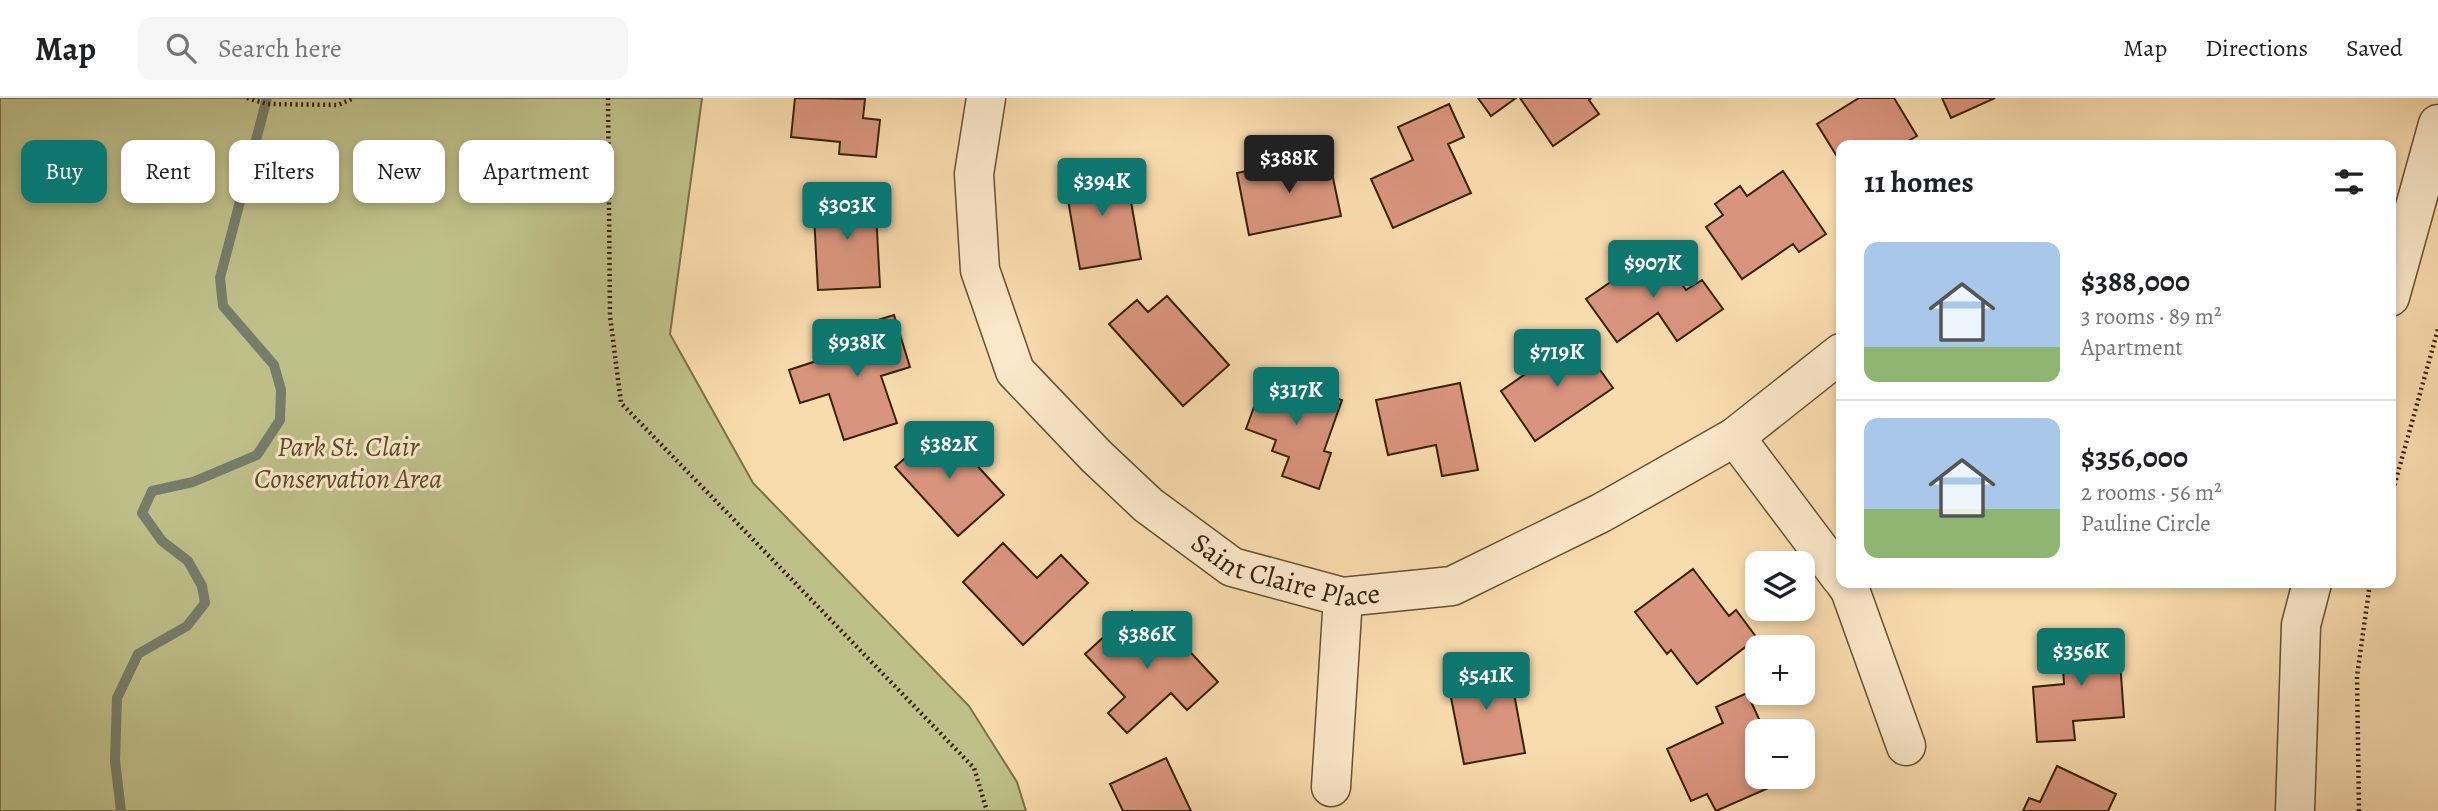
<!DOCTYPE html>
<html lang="en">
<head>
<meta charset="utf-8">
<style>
  :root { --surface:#fff; --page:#f6f6f6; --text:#202124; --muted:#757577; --line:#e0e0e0; --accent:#0f766e }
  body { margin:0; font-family:Alegreya,serif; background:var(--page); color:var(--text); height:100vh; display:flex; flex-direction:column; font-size:26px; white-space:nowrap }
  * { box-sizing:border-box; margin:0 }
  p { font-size:23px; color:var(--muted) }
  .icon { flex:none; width:38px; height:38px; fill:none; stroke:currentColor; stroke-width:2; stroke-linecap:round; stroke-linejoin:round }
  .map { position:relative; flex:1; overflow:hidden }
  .sheet { position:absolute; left:1836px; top:42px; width:560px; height:448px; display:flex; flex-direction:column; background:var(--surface); border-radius:14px; box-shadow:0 4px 10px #0003 }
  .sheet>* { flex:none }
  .hud { position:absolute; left:21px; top:42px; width:665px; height:63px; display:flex; gap:14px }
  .fabs { position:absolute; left:1745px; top:453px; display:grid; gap:14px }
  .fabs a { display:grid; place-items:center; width:70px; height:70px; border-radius:14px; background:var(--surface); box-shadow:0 4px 10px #0003; font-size:35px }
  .price { position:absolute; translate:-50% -60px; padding:0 16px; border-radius:7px; background:var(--accent); color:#fff; font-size:23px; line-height:46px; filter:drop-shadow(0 2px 4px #0008) }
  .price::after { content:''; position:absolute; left:50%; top:42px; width:21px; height:16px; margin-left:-10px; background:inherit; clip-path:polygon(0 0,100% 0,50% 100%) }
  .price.on { background:#222; color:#fff }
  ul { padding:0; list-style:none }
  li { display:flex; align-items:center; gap:21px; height:175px; padding:0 28px }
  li+li { border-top:2px solid var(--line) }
  li span { display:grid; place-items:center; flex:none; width:196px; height:140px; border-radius:14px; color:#555 }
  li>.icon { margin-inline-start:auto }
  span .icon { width:84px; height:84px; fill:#fffc; stroke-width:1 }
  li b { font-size:30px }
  h2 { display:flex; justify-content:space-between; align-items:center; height:84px; padding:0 28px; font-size:30px }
  .chip { padding:0 24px; border-radius:14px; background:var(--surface); box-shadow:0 4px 10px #0003; font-size:24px; line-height:63px }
  .chip.on { background:var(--accent); color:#fff }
  header { display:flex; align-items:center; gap:42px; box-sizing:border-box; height:98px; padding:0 35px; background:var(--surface); border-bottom:2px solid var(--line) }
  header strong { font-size:33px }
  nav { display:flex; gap:38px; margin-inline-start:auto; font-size:24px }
  .search { width:490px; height:63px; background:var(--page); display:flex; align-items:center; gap:18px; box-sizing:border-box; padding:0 24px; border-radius:14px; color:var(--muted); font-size:26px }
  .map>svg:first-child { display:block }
  .green { fill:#bec08a; stroke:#7c7148; stroke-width:2 }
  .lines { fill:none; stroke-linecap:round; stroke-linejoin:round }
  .stream { stroke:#767e6b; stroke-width:10 }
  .building { fill:#d9947d; stroke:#392207; stroke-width:2 }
  .minor-casing { stroke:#695031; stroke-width:41 }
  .path { stroke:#392207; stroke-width:4.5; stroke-dasharray:2 3.5; stroke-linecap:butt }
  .minor { stroke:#fbe8ca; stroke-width:38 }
  .labels { text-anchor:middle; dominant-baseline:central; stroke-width:6; stroke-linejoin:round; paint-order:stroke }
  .park-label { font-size:28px; font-style:italic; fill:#5a4a28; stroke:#fbe8ca }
  .street-label { font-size:28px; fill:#392207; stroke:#fbe8ca }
</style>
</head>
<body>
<header>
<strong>Map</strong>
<div class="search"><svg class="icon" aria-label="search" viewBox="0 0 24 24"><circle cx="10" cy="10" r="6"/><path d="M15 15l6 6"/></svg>Search here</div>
<nav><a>Map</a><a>Directions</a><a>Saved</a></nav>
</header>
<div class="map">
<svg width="2438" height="713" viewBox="0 0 2438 713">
  <rect width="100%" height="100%" fill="#f9dcae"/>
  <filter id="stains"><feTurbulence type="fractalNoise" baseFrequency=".00286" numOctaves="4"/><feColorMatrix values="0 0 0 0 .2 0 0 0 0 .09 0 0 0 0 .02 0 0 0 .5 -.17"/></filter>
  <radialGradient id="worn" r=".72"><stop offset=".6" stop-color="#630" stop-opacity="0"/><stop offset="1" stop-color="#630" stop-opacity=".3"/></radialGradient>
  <path class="green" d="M0,0h702l-32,236 83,149 216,223 48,76 9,29h-1026z"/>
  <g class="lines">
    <path class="stream" d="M121,713l-6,-50 2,-63 21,-44 49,-28 18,-23 -3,-17 -14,-25 -26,-20 -20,-28 10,-22 41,-9 64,-27 23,-35 1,-30 -7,-25 -51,-59 -3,-28 47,-180"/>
  </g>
  <path class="building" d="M795,0l70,1 -2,19 17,2 -4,37 -37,-3 1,-12 -49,-5z
    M1478,0h38l-25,18z
    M1520,0h71l-2,2 10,14 -46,32z
    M1859,0h35l23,38 -16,9h-60v18l-24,-39z
    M1942,0h53l-44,20z
    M1449,6l15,33 -16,7 23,49 -78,35 -22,-49 42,-19 -15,-33z
    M1328,56l13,62 -92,19 -12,-62z
    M1125,69l16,92 -61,10 -16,-92z
    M1783,73l43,63 -27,18 -6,-8 -51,35 -36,-52 17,-12 -8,-11 25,-18 7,10z
    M875,95l5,94 -62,3 -5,-93z
    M1657,152l29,40 16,-10 21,29 -46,32 -19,-28 -41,29 -31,-43z
    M1167,198l62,69 -46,41 -74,-82 28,-24 11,12z
    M894,217l16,52 -29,9 16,47 -53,17 -15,-46 -29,9 -11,-33 76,-25 -6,-19z
    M1577,240l36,50 -78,53 -34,-50z
    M1266,276l76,26 -18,51 7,2 -12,36 -37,-13 7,-19 -17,-6 4,-11 -30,-11z
    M1460,285l18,87 -36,6 -6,-31 -48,10 -12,-55z
    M941,328l63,69 -46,41 -63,-69z
    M1003,445l34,35 24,-23 27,28 -65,62 -60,-63z
    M1693,471l36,47 7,-6 21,28 -60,46 -26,-34 -4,4 -32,-42z
    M1132,513l38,41 11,-10 37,40 -31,28 -16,-17 -44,40 -19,-20 17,-16 -40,-43z
    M2118,535l6,84 -51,4 2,19 -38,2 -4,-55 31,-3 -3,-47z
    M1508,563l17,92 -61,11 -18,-92z
    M1747,595l18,39h-8v45h11l5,9 -57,25 -9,-17 -16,7 -24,-52 56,-26 -7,-16z
    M1166,660l25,53h-68l-13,-27z
    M2057,668l59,28 -8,17h-85l6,-13 11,4z"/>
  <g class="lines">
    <g class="minor-casing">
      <g id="minor">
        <path id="s1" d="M986,0l-12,76 6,96 35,101 81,85 52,49 84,62 111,30 109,-11 149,-73 134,-76 106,-84"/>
        <path d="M2390,199l48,-173"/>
        <path d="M1735,339l106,141"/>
        <path d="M1845,485l5,7 56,156"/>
        <path d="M1331,689l12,-190"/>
        <path d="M2295,713l6,-186 11,-42"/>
      </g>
    </g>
    <path class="path" d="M247,0l20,6 71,1 16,-7
      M608,0l2,218 11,87 353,365 13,43
      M2390,403l48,-172
      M2359,713l-2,-135 13,-93"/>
    <use href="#minor" class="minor"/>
  </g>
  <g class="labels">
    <g class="park-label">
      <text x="348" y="349">Park St. Clair<tspan x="348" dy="32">Conservation Area</tspan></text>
    </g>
    <g class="street-label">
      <text stroke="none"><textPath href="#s1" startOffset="626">Saint Claire Place</textPath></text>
    </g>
  </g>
  <rect width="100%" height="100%" filter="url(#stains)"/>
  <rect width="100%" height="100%" fill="url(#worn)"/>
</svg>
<div class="fabs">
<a><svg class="icon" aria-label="layers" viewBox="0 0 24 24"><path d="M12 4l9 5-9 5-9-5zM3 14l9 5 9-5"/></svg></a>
<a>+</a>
<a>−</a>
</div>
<b class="price on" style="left:1289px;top:97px">$388K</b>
<b class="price" style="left:1102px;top:120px">$394K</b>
<b class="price" style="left:847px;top:144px">$303K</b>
<b class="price" style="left:1653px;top:202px">$907K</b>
<b class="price" style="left:857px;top:281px">$938K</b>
<b class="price" style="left:1557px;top:291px">$719K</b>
<b class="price" style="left:1296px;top:329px">$317K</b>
<b class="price" style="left:949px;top:383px">$382K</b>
<b class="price" style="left:1147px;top:573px">$386K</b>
<b class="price" style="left:2081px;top:590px">$356K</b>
<b class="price" style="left:1486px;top:614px">$541K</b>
<div class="hud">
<a class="chip on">Buy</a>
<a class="chip">Rent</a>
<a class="chip">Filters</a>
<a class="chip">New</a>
<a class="chip">Apartment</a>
</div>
<section class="sheet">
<h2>11 homes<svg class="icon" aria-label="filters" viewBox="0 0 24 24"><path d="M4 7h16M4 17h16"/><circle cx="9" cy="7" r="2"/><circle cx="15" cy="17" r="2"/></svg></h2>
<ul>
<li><span style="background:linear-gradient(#a9c7e8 75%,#8fb573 0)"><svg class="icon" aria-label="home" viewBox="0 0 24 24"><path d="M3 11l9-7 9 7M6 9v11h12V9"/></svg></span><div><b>$388,000</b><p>3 rooms · 89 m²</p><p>Apartment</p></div></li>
<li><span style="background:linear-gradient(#a9c7e8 65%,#8fb573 0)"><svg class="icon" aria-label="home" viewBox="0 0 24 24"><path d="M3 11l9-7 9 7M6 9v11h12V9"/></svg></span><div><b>$356,000</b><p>2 rooms · 56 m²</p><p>Pauline Circle</p></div></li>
</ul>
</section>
</div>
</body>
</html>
